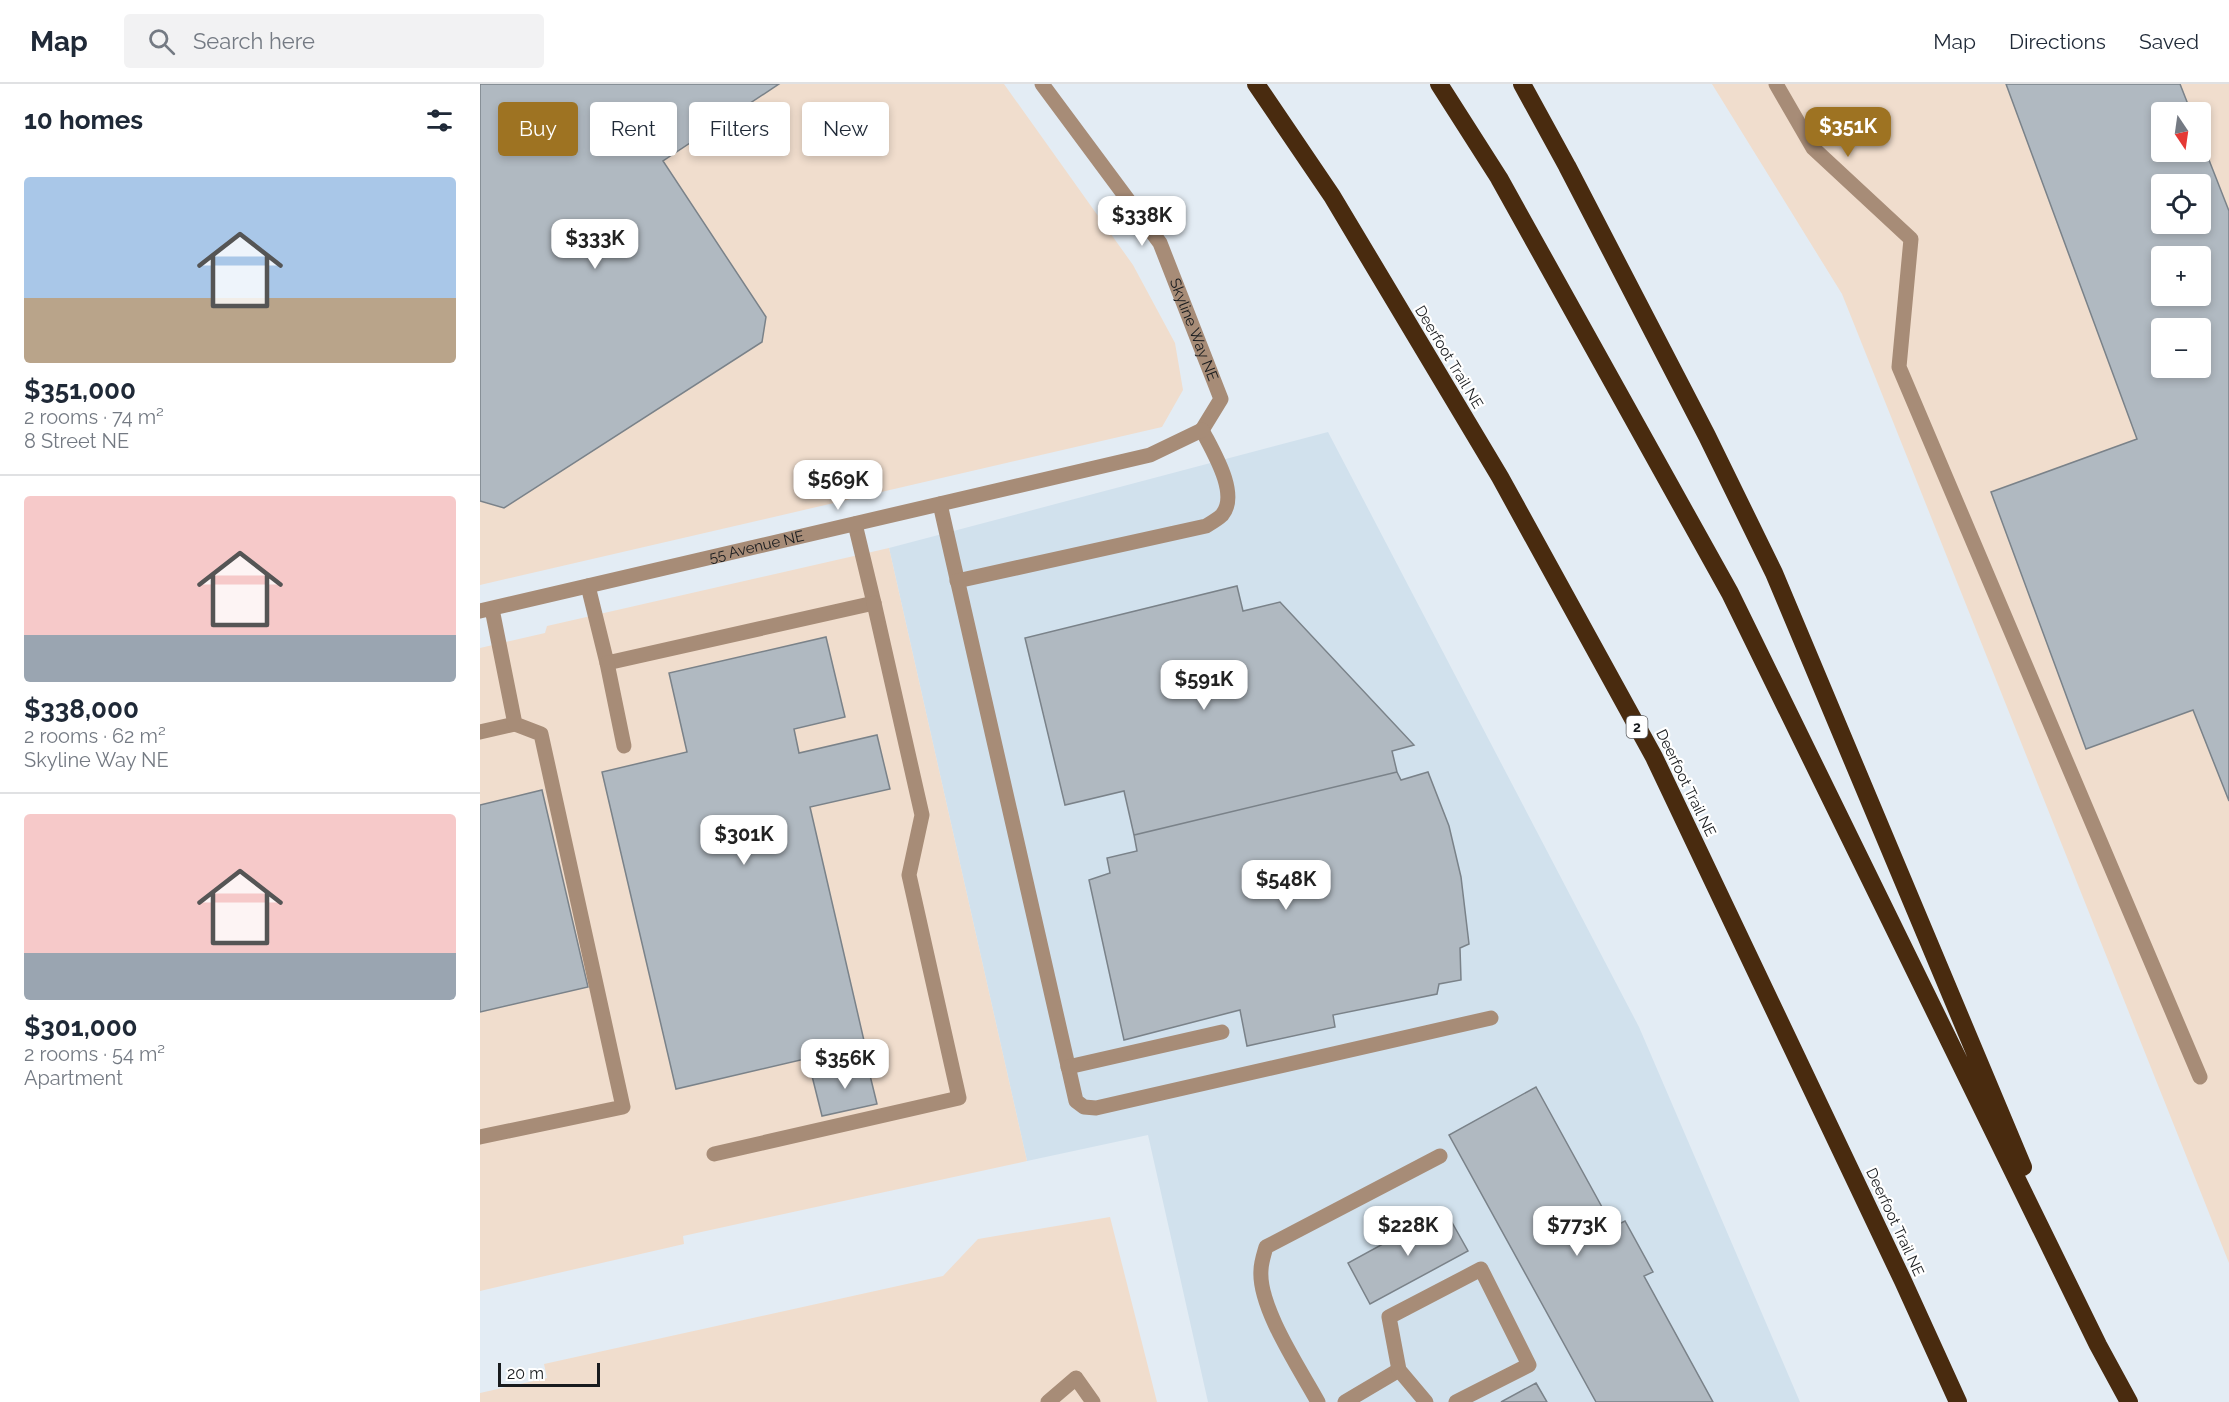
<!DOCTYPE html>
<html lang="en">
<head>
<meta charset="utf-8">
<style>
  :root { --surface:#fff; --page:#f2f2f3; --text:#1f2937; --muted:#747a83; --line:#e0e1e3; --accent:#9e7322 }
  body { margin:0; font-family:Raleway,sans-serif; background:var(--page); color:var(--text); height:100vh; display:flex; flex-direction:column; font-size:22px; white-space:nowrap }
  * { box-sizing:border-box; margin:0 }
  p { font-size:20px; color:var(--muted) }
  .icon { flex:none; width:33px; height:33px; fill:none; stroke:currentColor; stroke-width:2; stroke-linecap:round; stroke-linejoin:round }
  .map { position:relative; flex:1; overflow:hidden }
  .side { display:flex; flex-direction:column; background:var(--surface); width:480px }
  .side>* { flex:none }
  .top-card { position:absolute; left:18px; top:18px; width:570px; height:54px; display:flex; gap:12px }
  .needle { width:39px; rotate:167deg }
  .tools { position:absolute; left:1671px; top:18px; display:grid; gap:12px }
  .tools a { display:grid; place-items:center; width:60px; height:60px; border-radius:6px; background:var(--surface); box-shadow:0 3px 9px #0003; font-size:30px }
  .scale { position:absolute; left:18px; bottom:15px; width:102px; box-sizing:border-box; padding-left:6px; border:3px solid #181b1e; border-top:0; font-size:16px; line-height:21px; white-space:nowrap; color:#181b1e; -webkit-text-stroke:4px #fff; paint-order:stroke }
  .price { position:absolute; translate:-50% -51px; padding:0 14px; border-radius:12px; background:#fff; color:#222; font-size:20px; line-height:39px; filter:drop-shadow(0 2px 3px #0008) }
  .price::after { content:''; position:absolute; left:50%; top:36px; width:18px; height:14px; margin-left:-9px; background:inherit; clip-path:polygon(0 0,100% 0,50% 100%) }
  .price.active { background:var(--accent); color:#fff }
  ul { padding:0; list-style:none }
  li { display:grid; align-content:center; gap:12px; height:318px; padding:0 24px }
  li+li { border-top:2px solid var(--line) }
  li span { display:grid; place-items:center; height:186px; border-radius:6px; color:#555 }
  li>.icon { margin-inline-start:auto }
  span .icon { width:108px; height:108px; fill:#fffc; stroke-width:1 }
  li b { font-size:26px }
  h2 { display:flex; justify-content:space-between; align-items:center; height:72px; padding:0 24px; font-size:26px }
  .tag { padding:0 21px; border-radius:6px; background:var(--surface); box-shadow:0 3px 9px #0003; font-size:21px; line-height:54px }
  .tag.active { background:var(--accent); color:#fff }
  header { display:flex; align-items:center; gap:36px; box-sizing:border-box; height:84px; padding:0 30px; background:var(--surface); border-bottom:2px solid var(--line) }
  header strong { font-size:28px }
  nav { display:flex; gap:33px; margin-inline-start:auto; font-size:21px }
  .search { width:420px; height:54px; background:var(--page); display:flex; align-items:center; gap:15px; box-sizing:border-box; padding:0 21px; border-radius:6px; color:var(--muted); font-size:22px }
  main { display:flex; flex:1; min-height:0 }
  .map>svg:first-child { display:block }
  .built { fill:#d1e1ed }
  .industrial { fill:#f0ddcd; fill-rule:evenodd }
  .building { fill:#b0b9c1; stroke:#7a8289; stroke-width:1.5; fill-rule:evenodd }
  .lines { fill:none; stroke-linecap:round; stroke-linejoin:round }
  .minor { stroke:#a78c77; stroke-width:15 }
  .highway { stroke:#492b0f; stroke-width:18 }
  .labels { text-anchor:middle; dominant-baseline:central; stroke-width:4.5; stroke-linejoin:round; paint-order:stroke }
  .shield { fill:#fff; stroke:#5d5f62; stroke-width:1.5 }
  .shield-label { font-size:14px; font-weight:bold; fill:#181b1e }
  .street-label { font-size:15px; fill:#181b1e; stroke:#fff }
</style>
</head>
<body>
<header>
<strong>Map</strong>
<div class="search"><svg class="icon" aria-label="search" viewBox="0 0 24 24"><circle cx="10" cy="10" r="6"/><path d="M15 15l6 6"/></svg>Search here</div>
<nav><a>Map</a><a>Directions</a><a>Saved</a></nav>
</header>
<main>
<section class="side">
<h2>10 homes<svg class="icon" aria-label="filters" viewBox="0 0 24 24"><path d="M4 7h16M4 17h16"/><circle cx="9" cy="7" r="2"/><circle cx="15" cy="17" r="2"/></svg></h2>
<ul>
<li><span style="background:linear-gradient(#a9c7e8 65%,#b9a48a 0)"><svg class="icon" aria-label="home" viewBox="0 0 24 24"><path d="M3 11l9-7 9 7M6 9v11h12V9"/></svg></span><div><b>$351,000</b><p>2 rooms · 74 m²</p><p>8 Street NE</p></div></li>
<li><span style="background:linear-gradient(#f6c9c9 75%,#9aa5b1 0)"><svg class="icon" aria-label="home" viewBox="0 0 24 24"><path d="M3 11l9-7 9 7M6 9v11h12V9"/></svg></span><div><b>$338,000</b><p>2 rooms · 62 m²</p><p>Skyline Way NE</p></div></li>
<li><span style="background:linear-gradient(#f6c9c9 75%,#9aa5b1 0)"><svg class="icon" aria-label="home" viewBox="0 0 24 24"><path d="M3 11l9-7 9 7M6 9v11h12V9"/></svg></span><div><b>$301,000</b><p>2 rooms · 54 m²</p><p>Apartment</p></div></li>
</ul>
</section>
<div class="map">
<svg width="1749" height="1318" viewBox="0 0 1749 1318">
  <rect width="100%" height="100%" fill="#e3ecf4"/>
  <path class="built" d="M848,348l311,595 161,375h-592l-60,-267 -121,26 -138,-613z"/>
  <path class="industrial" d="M0,0h524l129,181 42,78 8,47 -21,37 -682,158z
    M1232,0h517v1179l-387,-969zM1682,28h38v40h-38zM1682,100h38v40h-38zM1682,172h38v40h-38zM1682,244h38v40h-38z
    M409,464l138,613 -344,75 1,8 -204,47v-643l65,-15 2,-7z
    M630,1133l47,185h-677v-9l67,-15 -3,-14 399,-88 35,-37z"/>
  <path class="building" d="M0,0h299l-116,77 103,156 -4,25 -258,166 -24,-7z
    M1526,0h174l11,28h-29v40h38v-15l29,74v590l-36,-91 -107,39 -95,-257 146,-53zM1682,100h38v40h-38zM1682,172h38v40h-38zM1682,244h38v40h-38z
    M757,502l6,25 37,-9 134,143 -22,6 5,21 -263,63 -10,-44 -59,14 -40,-167z
    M346,553l19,80 -51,12 5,24 78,-18 13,54 -80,18 55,238 -189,44 -74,-317 85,-20 -18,-79z
    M917,688l4,8 27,-8 21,54 12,51 8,67 -9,4 1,32 -22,4 -2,10 -104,21 2,12 -88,19 -7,-36 -116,30 -35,-160 21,-7 -3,-15 30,-7 -3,-16z
    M62,706l46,197 -108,25v-207z
    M387,979l10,41 -55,12 -10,-40z
    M1056,1003l77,140 12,-6 28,51 -9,4 69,126h-117l-147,-267z
    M965,1126l23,41 -98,53 -22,-41z
    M1056,1299l11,19h-46z"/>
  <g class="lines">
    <g class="minor">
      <path id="s1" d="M562,0l118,159 61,156 -19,31"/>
      <path d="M1296,0l37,64 98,91 -12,128 301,710"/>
      <path d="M460,420l136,597 8,6 12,1 395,-90"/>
      <path d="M477,497l249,-55c5,-3 12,-7 16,-11 18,-21 -10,-65 -20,-85"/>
      <path d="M108,502l19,77 267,-60 -19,-79"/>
      <path id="s2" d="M0,527l670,-156 52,-25"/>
      <path d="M127,579l17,83"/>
      <path d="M0,648l35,-8"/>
      <path d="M588,983l154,-35"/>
      <path d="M0,1053l143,-30 -82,-373 -26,-10 -23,-115"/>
      <path d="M234,1070l245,-56 -50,-223 13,-60 -48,-212"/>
      <path d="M568,1318l28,-24 17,24"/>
      <path d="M838,1318c-18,-33 -60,-95 -57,-132 0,-7 3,-16 5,-23l174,-91"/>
      <path d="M865,1318l54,-32"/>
      <path d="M946,1318l-27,-32 -10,-53 92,-48 48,96 -73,37"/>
    </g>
    <path class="highway" d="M776,0l76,112 168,281 154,280 249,524 55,121
      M959,0l60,94 231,415 368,752 31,57
      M1042,0l45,82 140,270 67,137 249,594"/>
  </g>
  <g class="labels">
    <rect class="shield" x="1146.5" y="632" width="21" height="22" rx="4.5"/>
    <g class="shield-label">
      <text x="1157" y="643">2</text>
    </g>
    <g class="street-label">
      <text stroke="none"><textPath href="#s1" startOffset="291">Skyline Way NE</textPath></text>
      <text transform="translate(969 273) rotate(59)">Deerfoot Trail NE</text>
      <text stroke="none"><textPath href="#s2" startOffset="284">55 Avenue NE</textPath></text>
      <text transform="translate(1206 699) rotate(64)">Deerfoot Trail NE</text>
      <text transform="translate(1415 1138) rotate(65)">Deerfoot Trail NE</text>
    </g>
  </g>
</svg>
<div class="tools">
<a><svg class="needle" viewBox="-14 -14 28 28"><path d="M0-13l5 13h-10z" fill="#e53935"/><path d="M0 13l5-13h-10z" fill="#747a83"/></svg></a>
<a><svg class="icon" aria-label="locate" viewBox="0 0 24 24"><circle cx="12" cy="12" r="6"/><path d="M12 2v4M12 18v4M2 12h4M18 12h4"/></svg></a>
<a>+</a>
<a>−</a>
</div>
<div class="scale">20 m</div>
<b class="price active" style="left:1368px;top:74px">$351K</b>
<b class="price" style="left:662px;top:163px">$338K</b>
<b class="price" style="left:115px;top:186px">$333K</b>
<b class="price" style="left:358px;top:427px">$569K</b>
<b class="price" style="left:724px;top:627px">$591K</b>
<b class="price" style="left:264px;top:782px">$301K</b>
<b class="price" style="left:806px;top:827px">$548K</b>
<b class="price" style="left:365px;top:1006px">$356K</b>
<b class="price" style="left:928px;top:1173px">$228K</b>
<b class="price" style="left:1097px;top:1173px">$773K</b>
<div class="top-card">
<a class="tag active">Buy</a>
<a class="tag">Rent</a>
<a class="tag">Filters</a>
<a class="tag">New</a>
</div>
</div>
</main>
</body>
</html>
